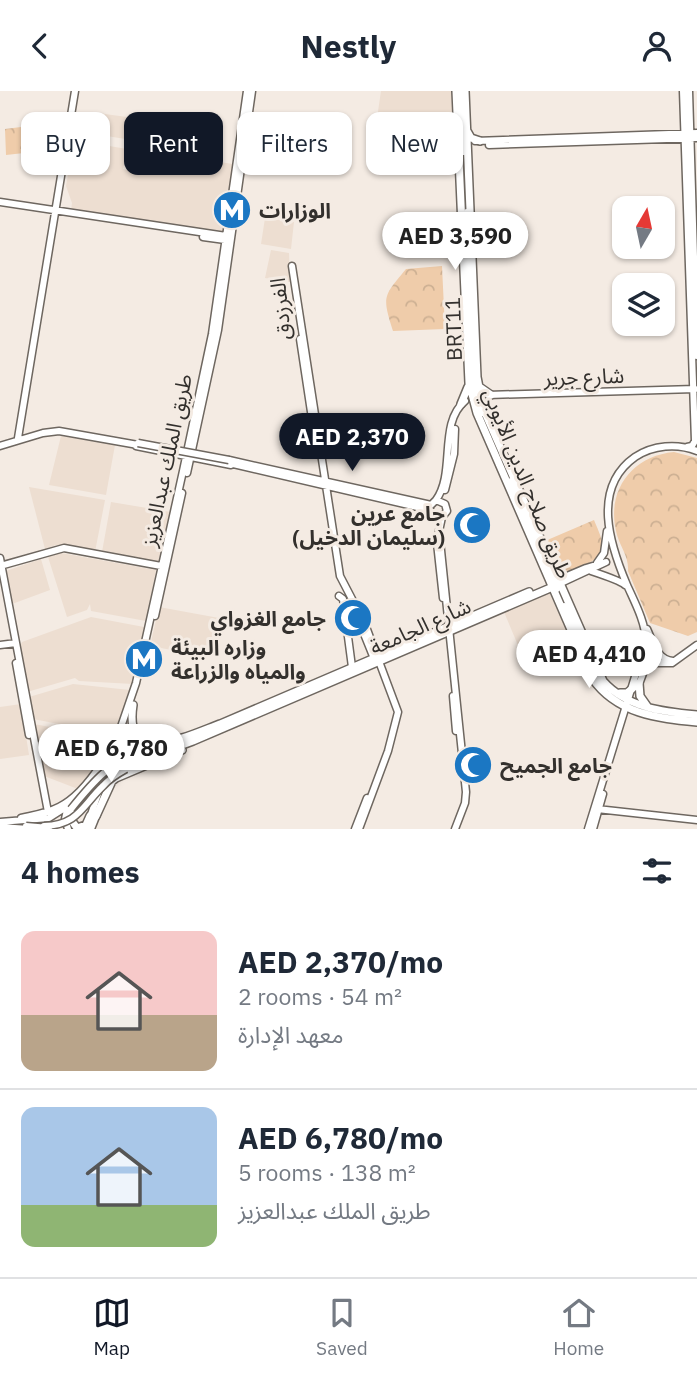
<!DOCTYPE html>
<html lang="en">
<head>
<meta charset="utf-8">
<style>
  :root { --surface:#fff; --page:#f2f2f3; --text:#1f2937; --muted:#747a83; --line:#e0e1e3; --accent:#111827 }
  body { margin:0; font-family:"IBM Plex Sans","Noto Sans Arabic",sans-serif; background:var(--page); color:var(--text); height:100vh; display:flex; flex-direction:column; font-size:26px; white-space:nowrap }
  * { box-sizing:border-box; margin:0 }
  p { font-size:23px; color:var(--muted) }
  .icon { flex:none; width:38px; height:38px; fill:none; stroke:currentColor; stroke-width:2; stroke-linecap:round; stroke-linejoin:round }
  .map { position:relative; height:738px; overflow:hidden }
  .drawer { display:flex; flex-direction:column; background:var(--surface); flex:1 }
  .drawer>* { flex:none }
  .hud { position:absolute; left:21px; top:21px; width:656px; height:63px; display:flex; gap:14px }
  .needle { width:46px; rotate:9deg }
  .controls { position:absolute; left:612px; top:105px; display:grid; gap:14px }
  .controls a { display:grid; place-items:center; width:63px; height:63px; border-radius:14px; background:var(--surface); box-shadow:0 2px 5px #0004; font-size:35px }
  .price { position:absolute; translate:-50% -60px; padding:0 16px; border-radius:24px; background:#fff; color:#222; font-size:23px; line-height:46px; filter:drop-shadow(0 2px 4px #0008) }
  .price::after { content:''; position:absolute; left:50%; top:42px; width:21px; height:16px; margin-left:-10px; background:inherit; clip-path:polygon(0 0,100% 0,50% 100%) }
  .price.on { background:var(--accent); color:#fff }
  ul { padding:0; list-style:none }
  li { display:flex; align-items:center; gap:21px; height:175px; padding:0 21px }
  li+li { border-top:2px solid var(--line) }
  li span { display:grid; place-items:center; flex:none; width:196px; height:140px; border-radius:14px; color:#555 }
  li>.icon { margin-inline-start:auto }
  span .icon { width:84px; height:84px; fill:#fffc; stroke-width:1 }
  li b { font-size:30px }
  h2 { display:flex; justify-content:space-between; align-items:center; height:84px; padding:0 21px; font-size:30px }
  .chip { padding:0 24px; border-radius:14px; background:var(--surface); box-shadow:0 2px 5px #0004; font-size:24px; line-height:63px }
  .chip.on { background:var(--accent); color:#fff }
  header { display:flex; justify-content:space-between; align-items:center; height:91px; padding:0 21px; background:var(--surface); font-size:32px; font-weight:700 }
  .tab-bar { display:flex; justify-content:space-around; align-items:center; height:98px; border-top:2px solid var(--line); background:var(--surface); font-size:19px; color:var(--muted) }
  .tab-bar a { display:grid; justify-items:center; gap:4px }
  .tab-bar .on { color:var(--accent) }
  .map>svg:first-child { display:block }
  .built { fill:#edded1 }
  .forest { fill:url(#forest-crowns) }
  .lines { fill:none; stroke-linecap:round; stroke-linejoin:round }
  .secondary-casing { stroke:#6e6760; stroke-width:9 }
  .primary-casing { stroke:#6e6760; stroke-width:10 }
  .secondary { stroke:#fff; stroke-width:6 }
  .primary { stroke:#fff; stroke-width:7 }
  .secondary-bridge-casing { stroke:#6e6760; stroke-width:9; stroke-linecap:butt }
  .secondary-bridge { stroke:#fff; stroke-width:6 }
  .labels { text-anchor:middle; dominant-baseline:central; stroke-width:6; stroke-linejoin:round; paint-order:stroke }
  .poi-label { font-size:21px; font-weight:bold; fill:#33302d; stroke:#f4ebe3; text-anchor:start }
  .street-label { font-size:21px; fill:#33302d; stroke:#f4ebe3 }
</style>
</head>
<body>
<header><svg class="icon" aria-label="back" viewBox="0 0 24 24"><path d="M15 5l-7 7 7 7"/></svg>Nestly<svg class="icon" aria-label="person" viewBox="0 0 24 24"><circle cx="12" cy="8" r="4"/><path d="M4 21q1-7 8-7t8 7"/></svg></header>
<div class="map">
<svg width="697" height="738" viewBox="0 0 697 738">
  <defs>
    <pattern id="forest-crowns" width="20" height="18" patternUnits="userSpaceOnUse" patternTransform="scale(1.75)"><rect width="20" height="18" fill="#efccaa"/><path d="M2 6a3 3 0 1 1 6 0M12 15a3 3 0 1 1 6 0" fill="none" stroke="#cdb093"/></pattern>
  </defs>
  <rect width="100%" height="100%" fill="#f4ebe3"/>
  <path class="built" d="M381,0h71l4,81 -78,3 -2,-50z
    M98,22l43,6 -3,22 -44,-7z
    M74,49l53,9 -4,20 9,2 4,-21 97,14 -9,68 -153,-22 1,-7 -6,-17z
    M265,127l29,4 -3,27 -30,-5z
    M271,159l18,3 1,29 -25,-4z
    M61,345l54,9 -9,50 -57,-10z
    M29,396l76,13 -10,52 -39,-7 -11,4z
    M111,411l60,10 -13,51 -56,-11z
    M61,462l95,17 -10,51 -55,-10 -1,-7 -3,6 -20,7 -19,-60z
    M41,468l9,31 -38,14 -6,-33z
    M549,501l20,44 -47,19 -18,-43z
    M159,516l60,11 -9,39 -60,-11z
    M91,526l53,10 -11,57 -54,-3 -4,-3 -48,14 -8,-44 3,-6z
    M73,593l57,6 -10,36 -4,5 -6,3 -77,-15 -4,-22z
    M21,613l8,51 -29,4v-52z
    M34,633l73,14 4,6 -33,45 -34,-13z"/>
  <path class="forest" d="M29,35l-5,27 -18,2 -1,-26z
    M442,175l3,63 -52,2c-11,-35 -10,-34 13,-62z
    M674,361l23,6v174l-9,4 -38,-13 -22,-52c1,-14 -7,-23 -11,-36 -12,-43 14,-79 57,-83z
    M594,429c11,26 16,35 -14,47 -7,3 -14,6 -21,6l-14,-32z"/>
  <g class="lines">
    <g class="secondary-casing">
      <path id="secondary" d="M460,0l4,61
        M683,0l12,350 -3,5 -5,1
        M689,0l8,265
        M475,50l222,-8
        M489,54l208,-7
        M0,111l226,34
        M467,121l6,168 9,33
        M203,146l22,3
        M292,175l48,310 25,48 33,88 -10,39 -29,78
        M300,248l13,86
        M488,304l207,-6
        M18,347l57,-347
        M0,355l43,-13 16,-2 79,14
        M136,355l95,19
        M229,372l201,47 5,7h7l5,-6 -2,-7 -9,-4 -5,5 -202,-45
        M187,382l31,-143 34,-239
        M511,390l33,73
        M445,399l9,-36 1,-25
        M436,409c20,-27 2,-77 29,-99
        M442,426l-3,14 27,261 -1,11 -10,26
        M437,452l6,55
        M542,460l15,38
        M0,467l48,254
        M597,472l7,-10 3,-22
        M0,475l64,-18 97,18
        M591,480c6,2 30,10 34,14
        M560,488l26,-11 20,-6 -45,21
        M339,505l4,3 9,68
        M564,515l14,31
        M356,523l17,42
        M155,525l27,-123
        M647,538c6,13 10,31 26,32
        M579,544l18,43 7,10
        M0,554l16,-2
        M16,572l13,72
        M638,596l9,-24h25l25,-18
        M453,605l3,35
        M597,718l100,11
        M67,719l-2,9 3,10
        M21,727c13,-3 27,-5 38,-11 22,-11 40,-38 52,-59
        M0,731l49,-4 22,-14
        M0,736l29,2
        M86,738l50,-146 47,-212 29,-137 35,-243
        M91,738l6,-15
        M355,738l12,-31
        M588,738l58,-188c-1,-20 -11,-38 -19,-56 -17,-40 -36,-97 8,-128 18,-12 42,-14 62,-6
        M593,738l10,-35"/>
    </g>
    <g class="primary-casing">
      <path id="primary" d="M456,0l13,292 8,30 115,265c25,36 65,40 105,44
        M465,0l12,286 6,31 120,273c24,27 61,31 94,34
        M467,40l4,7 9,3
        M478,295l13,9
        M461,313l7,-17
        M639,592l1,13 7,10
        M620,602h7l6,-5
        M133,614c-10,64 57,30 87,19
        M218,634l311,-133
        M148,660l26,-3 19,-7 362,-155
        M117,661l14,-12 9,5 1,6 -2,4 -16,10
        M71,718l-2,8 8,11 9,-3 4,-9
        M96,725l16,-35 4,-3 66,-28"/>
    </g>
    <use href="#secondary" class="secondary"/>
    <use href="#primary" class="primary"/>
    <g class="secondary-bridge-casing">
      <path id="secondary-bridge" d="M138,352l91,17
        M71,718c21,-26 42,-52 77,-58
        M26,735l23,2
        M44,735c34,-1 38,-20 59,-40 6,-7 14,-12 23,-17"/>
    </g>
    <use href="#secondary-bridge" class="secondary-bridge"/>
  </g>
  <defs>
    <g id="metro-disc" transform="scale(2.0125)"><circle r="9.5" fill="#1b77c3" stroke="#f4ebe3"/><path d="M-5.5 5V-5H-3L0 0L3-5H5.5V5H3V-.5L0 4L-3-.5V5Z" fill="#fff"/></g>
    <g id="mosque-disc" transform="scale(2.0125)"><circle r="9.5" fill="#1b77c3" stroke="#f4ebe3"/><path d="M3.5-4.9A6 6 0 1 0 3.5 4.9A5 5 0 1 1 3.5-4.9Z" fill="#fff"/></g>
  </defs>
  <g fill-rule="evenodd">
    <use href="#metro-disc" x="232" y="119"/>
    <use href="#mosque-disc" x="472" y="434"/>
    <use href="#mosque-disc" x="353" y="527"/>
    <use href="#metro-disc" x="144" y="568"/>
    <use href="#mosque-disc" x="473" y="674"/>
  </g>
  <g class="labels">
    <g class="poi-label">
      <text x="259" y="119">الوزارات</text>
      <text x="445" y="422" text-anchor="end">جامع عرين<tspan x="445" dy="24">(سليمان الدخيل)</tspan></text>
      <text x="326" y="527" text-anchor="end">جامع الغزواي</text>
      <text x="171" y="556">وزاره البيئة<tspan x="171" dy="24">والمياه والزراعة</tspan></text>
      <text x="500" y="674">جامع الجميح</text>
    </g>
    <g class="street-label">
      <text transform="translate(280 218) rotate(-96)">الفرزدق</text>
      <text transform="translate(453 238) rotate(-92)">BRT11</text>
      <text transform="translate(584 285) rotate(-2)">شارع جرير</text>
      <text transform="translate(166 369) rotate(-78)">طريق الملك عبدالعزيز</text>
      <text transform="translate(528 392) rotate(68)">طريق صلاح الدين الأيوبي</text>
      <text transform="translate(420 535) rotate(-24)">شارع الجامعة</text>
    </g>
  </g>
</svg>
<div class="controls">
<a><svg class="needle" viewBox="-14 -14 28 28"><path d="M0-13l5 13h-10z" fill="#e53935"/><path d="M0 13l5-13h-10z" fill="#747a83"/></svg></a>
<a><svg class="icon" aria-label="layers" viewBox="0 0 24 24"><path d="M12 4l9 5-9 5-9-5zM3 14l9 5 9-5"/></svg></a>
</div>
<b class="price" style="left:455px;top:181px">AED 3,590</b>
<b class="price on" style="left:352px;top:382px">AED 2,370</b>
<b class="price" style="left:589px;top:599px">AED 4,410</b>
<b class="price" style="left:111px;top:693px">AED 6,780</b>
<div class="hud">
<a class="chip">Buy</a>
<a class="chip on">Rent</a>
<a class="chip">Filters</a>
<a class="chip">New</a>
</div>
</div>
<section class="drawer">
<h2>4 homes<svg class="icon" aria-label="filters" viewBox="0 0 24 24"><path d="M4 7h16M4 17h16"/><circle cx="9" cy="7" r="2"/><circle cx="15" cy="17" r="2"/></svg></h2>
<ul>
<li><span style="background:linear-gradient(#f6c9c9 60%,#b9a48a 0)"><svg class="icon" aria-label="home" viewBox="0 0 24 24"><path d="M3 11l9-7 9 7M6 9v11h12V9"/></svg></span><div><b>AED 2,370/mo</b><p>2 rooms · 54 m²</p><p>معهد الإدارة</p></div></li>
<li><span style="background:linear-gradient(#a9c7e8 70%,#8fb573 0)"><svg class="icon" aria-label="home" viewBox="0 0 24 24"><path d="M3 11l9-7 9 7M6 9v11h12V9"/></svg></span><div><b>AED 6,780/mo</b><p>5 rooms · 138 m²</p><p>طريق الملك عبدالعزيز</p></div></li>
</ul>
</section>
<nav class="tab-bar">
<a class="on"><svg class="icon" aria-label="map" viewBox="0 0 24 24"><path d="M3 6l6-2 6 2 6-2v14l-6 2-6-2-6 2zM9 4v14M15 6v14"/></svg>Map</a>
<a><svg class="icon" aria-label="saved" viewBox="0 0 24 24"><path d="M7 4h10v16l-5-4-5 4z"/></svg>Saved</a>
<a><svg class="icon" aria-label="home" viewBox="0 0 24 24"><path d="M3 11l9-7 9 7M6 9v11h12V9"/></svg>Home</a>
</nav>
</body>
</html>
